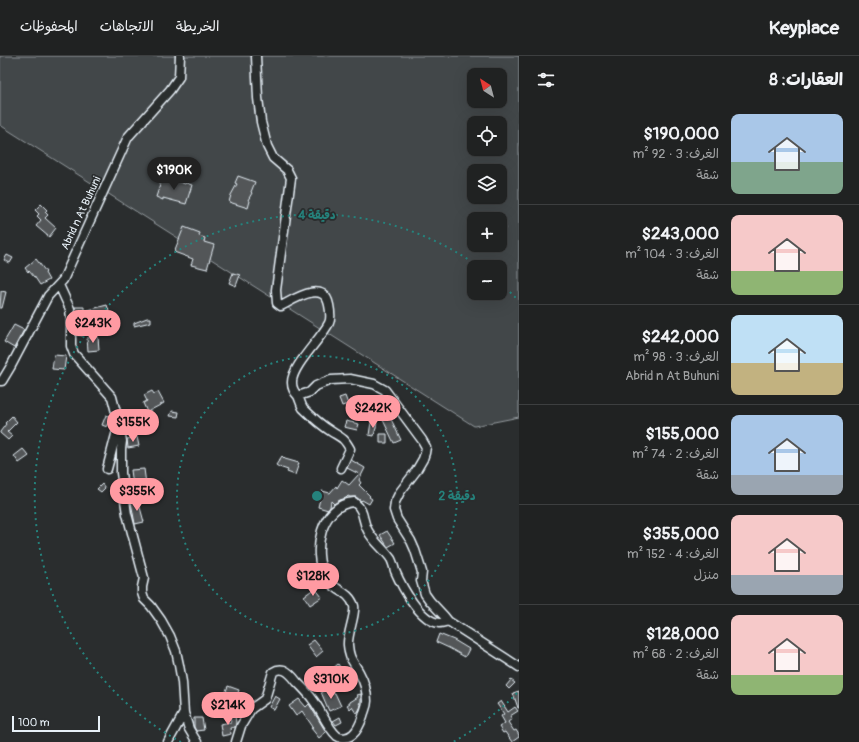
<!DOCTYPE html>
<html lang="ar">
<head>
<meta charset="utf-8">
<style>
  :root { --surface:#202222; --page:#2d2f2f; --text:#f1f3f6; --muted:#a2a4a5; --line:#3d3f40; --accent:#ff9aa2 }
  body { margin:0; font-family:Pangolin,"Playpen Sans Arabic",sans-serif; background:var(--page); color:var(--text); direction:rtl; height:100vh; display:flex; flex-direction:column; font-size:15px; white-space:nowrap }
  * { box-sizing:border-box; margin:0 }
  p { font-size:13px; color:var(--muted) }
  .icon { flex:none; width:22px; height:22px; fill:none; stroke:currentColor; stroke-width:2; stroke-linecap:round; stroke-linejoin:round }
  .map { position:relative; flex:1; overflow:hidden; direction:ltr }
  .panel { display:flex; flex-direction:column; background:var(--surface); width:340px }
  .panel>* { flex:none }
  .needle { width:26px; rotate:324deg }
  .tools { position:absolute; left:467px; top:12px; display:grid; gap:8px }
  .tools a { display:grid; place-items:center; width:40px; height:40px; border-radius:8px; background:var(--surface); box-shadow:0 4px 16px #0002,0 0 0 1px var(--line); font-size:20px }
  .scale { position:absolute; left:12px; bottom:10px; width:88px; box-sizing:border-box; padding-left:4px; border:2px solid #e8f1f8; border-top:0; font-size:11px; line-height:14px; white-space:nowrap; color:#e8f1f8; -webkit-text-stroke:3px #2a2d2e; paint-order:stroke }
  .price { position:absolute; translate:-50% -34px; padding:0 9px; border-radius:14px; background:var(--accent); color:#111; font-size:13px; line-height:26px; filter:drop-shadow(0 1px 2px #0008) }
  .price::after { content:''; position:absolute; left:50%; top:24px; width:12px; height:9px; margin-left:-6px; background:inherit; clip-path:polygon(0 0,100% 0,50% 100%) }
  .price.active { background:#222; color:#fff }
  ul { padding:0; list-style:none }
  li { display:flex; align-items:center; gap:12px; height:100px; padding:0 16px }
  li+li { border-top:1px solid var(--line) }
  li span { display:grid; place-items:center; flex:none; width:112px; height:80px; border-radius:8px; color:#555 }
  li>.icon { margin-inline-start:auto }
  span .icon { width:48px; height:48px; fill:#fffc; stroke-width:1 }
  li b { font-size:17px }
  h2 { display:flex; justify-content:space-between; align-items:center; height:48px; padding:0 16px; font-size:17px }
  header { display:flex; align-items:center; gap:24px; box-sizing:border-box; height:56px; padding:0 20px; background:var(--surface); border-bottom:1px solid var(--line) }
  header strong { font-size:19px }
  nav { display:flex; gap:22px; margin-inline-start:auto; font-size:14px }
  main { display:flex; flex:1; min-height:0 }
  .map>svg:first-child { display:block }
  .green { fill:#424648; stroke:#959ca0; fill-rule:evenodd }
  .building { fill:#535759; stroke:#e8f1f8 }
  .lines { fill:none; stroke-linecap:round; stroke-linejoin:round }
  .minor-casing { stroke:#e8f1f8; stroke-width:11 }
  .minor { stroke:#2a2d2e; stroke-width:8 }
  .ring { fill:none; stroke:#25827c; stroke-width:2; stroke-dasharray:2 4 }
  .labels { text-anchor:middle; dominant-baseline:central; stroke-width:3.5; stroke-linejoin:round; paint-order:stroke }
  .street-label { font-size:11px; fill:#e8f1f8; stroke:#2a2d2e }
  .centre { fill:#25827c; stroke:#2a2d2e; stroke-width:2 }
  .ring-label { font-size:12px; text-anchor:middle; font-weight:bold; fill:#25827c; stroke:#2a2d2e; stroke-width:3.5; stroke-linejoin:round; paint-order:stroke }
</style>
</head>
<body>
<header>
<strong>Keyplace</strong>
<nav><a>الخريطة</a><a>الاتجاهات</a><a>المحفوظات</a></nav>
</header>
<main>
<section class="panel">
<h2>العقارات: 8<svg class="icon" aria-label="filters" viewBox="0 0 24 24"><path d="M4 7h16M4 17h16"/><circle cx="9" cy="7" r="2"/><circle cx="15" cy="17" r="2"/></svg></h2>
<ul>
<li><span style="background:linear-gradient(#a9c7e8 60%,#7fa58c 0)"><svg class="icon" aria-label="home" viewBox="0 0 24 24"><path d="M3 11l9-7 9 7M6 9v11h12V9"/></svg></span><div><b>$190,000</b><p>الغرف: 3 · 92 m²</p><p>شقة</p></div></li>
<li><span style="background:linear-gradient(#f6c9c9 70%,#8fb573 0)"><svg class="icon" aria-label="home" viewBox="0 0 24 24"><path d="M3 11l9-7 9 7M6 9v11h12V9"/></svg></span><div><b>$243,000</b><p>الغرف: 3 · 104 m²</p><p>شقة</p></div></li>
<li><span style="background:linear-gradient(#bfe0f5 60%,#c2b280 0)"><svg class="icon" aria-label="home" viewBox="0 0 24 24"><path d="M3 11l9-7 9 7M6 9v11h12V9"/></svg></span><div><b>$242,000</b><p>الغرف: 3 · 98 m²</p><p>Abrid n At Buhuni</p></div></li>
<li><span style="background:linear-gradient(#a9c7e8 75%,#9aa5b1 0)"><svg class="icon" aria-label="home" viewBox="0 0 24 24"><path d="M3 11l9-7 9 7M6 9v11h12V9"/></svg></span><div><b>$155,000</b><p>الغرف: 2 · 74 m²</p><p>شقة</p></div></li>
<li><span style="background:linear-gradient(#f6c9c9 75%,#9aa5b1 0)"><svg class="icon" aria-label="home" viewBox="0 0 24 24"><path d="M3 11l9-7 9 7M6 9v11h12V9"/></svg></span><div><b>$355,000</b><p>الغرف: 4 · 152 m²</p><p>منزل</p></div></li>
<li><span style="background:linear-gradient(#f6c9c9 75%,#8fb573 0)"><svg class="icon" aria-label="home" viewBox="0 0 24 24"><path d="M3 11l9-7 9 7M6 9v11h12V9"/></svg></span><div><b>$128,000</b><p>الغرف: 2 · 68 m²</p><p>شقة</p></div></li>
</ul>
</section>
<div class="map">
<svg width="519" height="686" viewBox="0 0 519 686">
  <rect width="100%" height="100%" fill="#2a2d2e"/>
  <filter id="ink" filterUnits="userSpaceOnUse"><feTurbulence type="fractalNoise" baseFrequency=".025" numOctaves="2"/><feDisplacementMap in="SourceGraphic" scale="8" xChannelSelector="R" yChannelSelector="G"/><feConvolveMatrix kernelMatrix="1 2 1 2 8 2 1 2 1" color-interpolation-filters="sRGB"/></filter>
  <g filter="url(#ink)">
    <path class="green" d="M0,0h519v361l-45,9 -474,-301zM474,19h26v26h-26zM474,67h26v26h-26zM474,115h26v26h-26zM474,163h26v26h-26zM474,211h26v26h-26z"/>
    <path class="building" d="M163,120l22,8 1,-1 6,2 -6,19 -23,-6v2l-7,-3z
      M238,120l17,6 -4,10 1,1 -4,7 2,1 -2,7 -19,-6 2,-7 6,-11 -2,-1z
      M41,148l6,6 -2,2 3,3 -3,3 11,10 -7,9 -13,-11 5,-6 -4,-4 2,-2 -4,-4z
      M500,167l6,4 -6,8z
      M184,171l16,6 -1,3 6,2 -1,4 10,3 -7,24 -16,-4 2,-6 -19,-7z
      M7,199l6,3 -3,5 -6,-3z
      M36,203l10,13 -1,1 4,7 -9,5 -6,-9v1l-5,-6 -1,1 -3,-4z
      M233,217l7,2 -4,11 -7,-3z
      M1,235l5,1 -4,16h-2z
      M107,249l2,6 -6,3v10l-3,1v4h-9l-6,-14 -2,21 -7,-1 1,-13 -2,-15h9v4z
      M147,262h4v4l-17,4v-3z
      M14,269l10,5 -10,18 -10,-6z
      M98,281l1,13 -11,1 -1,-13z
      M54,299l12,1 -2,14 -12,-1z
      M152,335l2,3 4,-2 6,11 -17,9 -4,-9 4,-2 -3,-6z
      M345,340l3,8 -6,2 -3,-8z
      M172,355l7,1 -1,5 -8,-1z
      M106,359l5,2 -4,10 -5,-2z
      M132,359l4,2 1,-2 8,4 -6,12 -12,-6z
      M12,360l5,6 -10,10 5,4 -4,4 -8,-7v-1l6,-8 -1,-1z
      M390,361l11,23 -7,3 -11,-23z
      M346,365l13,3 -2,6 -13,-3z
      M371,366l6,1 -3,13 -5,-1z
      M380,378h7v9h-7z
      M137,381l2,9 -11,2 -1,-9z
      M23,393l6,7 -10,7 -5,-7z
      M282,400l3,3 14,4 -4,12 -8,-3 1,-2 -9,-3 -3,-2z
      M351,404l14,8 -6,12 2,3 -2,2 11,11 -1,1 3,2 -3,5 -7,-4 -1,1 -5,-4h-6l-2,-1 -2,2 -6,2 -6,4 -3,-3 -1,6 -2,3 -10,-3 4,-16 8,2 6,-7 1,2 5,-8 7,5 10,-11 -12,-6z
      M144,413l2,15 -13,2 -2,-16z
      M102,428l3,4 -4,4 -4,-3z
      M138,444l6,22 -9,2 -4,-22z
      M387,475l8,12 -7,4 -8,-12z
      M315,532l7,9 -12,8 -6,-9z
      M439,578l15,6 15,9 -4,8 -16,-9 -13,-6z
      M314,584l9,11 -7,6 -9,-12z
      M338,608l12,17 -7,5 -12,-16z
      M511,624l4,3 -6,6 -3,-3z
      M228,630l11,4 -3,8 12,3 -2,6 -10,-2h-9l-1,6 -10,-1 1,-14 18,1 -9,-6z
      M330,632l3,6 2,-1 6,13 -12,5 -8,-19z
      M519,635v17h-1l-5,-15z
      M361,638v8l-2,1 2,3 -3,6 -2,1 -4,-6 -2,2 -3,-4 3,-2v-1l8,-5 -1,-2z
      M275,640l5,3 -6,11 -5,-3z
      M299,643l7,8 3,-3 17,28 -7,6 -8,-10 2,-1 -11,-16 -6,5 -7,-10z
      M501,645l7,11 7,-5 3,4 -8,5 2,3 -4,3 6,9 2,-1 3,5v2l-7,5 -7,-10 -2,1 -4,-6 6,-4 -4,-7 3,-2 -7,-10z
      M235,659l1,8 -1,4 -5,1 1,6 -9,2 -2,-12 11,-2 -1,-6z
      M340,661l2,5 -6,3 -3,-4z
      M194,662h8l2,12 -8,1 -2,-4z"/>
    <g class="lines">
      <g class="minor-casing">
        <path id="minor" d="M256,0l2,42 3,24 6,24 6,12 14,12 4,8 -15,112 1,13 4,3c12,-6 43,-27 48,-1 1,5 2,14 0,18 -8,16 -38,44 -37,60 0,6 2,9 6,13l12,-4 6,-6 7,-3 8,-3 19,-1 24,5 11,6 37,50 4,7 -1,6 -2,6 -7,12 -16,21 -5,10 -1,8 3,9 14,22 4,9 7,22 -1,9 4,13 5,7 14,15 4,5 65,42 6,4
          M59,229l11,24 1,11v26l3,8 38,43 5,19 5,25 -1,8v24l6,41 17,64 -2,9v6l2,6 7,7 10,14 9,16 6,15 3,14 3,17 2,31 5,16 6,10 2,3
          M0,325h2l9,-15 37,-70 15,-16 65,-143 42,-47 9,-13 1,-21
          M298,340c2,4 3,9 5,12 7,7 21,19 29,24 10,6 12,6 18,17l-9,19
          M107,413l11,-42
          M168,686l16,-29
          M236,686l5,-16 10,-17 14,-10 8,-27c3,-2 7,-3 11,-2 5,2 10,8 13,12 6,6 12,12 16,18 8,10 14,27 24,36 4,3 12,2 16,-2 5,-4 8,-12 10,-18 1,-5 4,-9 4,-15 0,-9 -3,-20 -8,-29 -6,-11 -10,-13 -11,-27 -1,-11 8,-31 6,-39 -5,-16 -22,-16 -29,-29 -14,-25 -4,-73 29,-75 12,10 7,17 14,29 6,11 16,18 23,28 2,4 3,8 4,12 7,16 25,50 44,52 3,0 6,-1 9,-2"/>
      </g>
      <use href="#minor" class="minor"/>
    </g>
  </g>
  <g class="ring">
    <circle cx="317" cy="440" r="140"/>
    <path d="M517 637A281 281 0 0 1 453 686M181 686A281 281 0 1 1 478 210M501 228A281 281 0 0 1 517 243"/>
  </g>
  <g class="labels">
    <g class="street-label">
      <text transform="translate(81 157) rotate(-65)">Abrid n At Buhuni</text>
    </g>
  </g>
  <circle cx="317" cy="440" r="6" class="centre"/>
  <g class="ring-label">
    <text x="317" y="163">4 دقيقة</text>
    <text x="457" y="444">2 دقيقة</text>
  </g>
</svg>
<div class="tools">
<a><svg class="needle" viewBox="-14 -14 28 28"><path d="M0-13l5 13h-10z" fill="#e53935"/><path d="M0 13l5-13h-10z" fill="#a2a4a5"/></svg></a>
<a><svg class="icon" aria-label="locate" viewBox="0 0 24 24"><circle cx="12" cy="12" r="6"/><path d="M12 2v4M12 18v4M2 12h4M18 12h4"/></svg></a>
<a><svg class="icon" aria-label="layers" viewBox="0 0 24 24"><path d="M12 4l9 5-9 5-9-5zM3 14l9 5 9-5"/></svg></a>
<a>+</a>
<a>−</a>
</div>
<div class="scale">100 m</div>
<b class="price active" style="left:174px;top:135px">$190K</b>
<b class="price" style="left:93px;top:288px">$243K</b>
<b class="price" style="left:373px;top:373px">$242K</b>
<b class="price" style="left:133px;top:387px">$155K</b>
<b class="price" style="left:137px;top:456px">$355K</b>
<b class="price" style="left:313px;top:541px">$128K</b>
<b class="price" style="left:331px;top:644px">$310K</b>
<b class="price" style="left:228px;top:670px">$214K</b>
</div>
</main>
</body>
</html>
